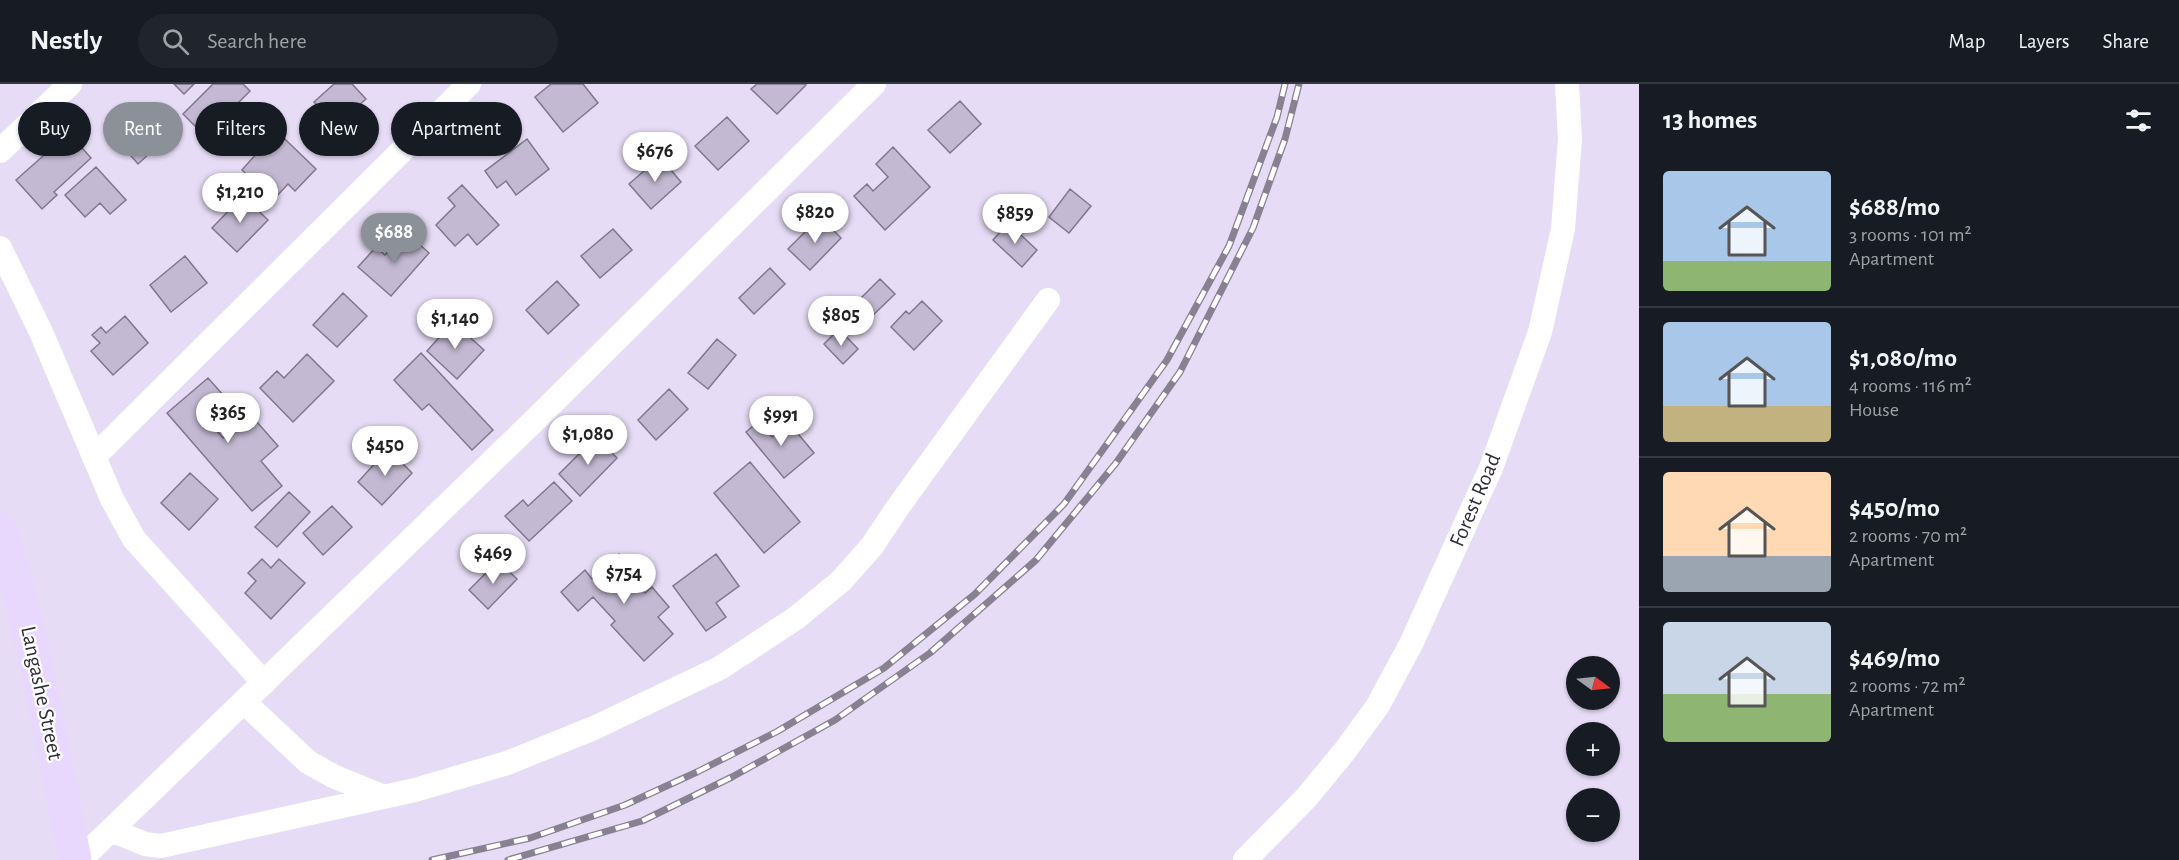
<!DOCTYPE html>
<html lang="en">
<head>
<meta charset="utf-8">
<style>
  :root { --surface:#171b24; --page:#20242c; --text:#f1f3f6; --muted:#9ea1a6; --line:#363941; --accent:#8c9099 }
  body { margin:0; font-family:"Alegreya Sans",sans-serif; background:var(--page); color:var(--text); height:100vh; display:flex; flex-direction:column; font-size:22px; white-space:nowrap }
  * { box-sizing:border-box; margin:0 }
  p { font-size:20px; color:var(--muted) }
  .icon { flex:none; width:33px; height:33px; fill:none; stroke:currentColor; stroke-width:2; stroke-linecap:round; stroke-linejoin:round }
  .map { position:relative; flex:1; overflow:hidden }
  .sheet { display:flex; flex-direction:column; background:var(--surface); width:540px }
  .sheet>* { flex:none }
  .hud { position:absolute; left:18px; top:18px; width:570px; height:54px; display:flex; gap:12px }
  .needle { width:39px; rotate:105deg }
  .tools { position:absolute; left:1566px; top:572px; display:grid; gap:12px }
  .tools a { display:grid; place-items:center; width:54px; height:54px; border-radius:50%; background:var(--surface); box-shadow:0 2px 4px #0004; font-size:30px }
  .price { position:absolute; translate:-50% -51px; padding:0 14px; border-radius:21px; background:#fff; color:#222; font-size:20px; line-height:39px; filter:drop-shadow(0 2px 3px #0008) }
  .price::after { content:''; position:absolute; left:50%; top:36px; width:18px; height:14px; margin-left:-9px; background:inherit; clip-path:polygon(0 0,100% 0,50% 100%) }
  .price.active { background:var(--accent); color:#fff }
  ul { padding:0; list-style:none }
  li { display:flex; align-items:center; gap:18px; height:150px; padding:0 24px }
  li+li { border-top:2px solid var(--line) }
  li span { display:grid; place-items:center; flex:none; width:168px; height:120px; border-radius:6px; color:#555 }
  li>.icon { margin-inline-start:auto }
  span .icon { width:72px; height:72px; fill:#fffc; stroke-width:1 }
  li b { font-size:26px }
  h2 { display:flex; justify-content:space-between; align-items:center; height:72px; padding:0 24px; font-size:26px }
  .chip { padding:0 21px; border-radius:27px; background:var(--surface); box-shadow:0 2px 4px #0004; font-size:21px; line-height:54px }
  .chip.active { background:var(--accent); color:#fff }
  header { display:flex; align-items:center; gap:36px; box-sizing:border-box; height:84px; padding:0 30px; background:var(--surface); border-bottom:2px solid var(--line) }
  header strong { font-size:28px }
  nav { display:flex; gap:33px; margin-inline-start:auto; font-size:21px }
  .search { width:420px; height:54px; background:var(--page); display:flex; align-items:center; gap:15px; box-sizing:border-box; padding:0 21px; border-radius:33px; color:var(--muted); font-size:22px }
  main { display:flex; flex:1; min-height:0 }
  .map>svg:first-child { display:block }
  .building { fill:#c3b9d2; stroke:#80778e; stroke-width:1.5 }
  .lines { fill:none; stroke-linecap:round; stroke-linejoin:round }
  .street { stroke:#fff; stroke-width:24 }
  .primary { stroke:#e8d8fe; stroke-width:33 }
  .rail-casing { stroke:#888192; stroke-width:7 }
  .rail { stroke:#fff; stroke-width:4.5; stroke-dasharray:14; stroke-linecap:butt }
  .labels { text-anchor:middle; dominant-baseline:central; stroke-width:4.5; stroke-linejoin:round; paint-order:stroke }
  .street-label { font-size:22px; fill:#312d37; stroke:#fff }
</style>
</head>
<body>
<header>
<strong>Nestly</strong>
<div class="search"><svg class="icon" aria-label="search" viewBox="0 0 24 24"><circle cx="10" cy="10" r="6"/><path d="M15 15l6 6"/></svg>Search here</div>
<nav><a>Map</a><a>Layers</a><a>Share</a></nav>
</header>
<main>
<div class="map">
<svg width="1639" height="776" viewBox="0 0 1639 776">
  <rect width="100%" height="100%" fill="#e6dcf5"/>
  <path class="building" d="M174,0h20l-10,10z
    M213,0h30l7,7 -45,45 -22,-22z
    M334,0h18l14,15 -30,27 -22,-24z
    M551,0h32l15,19 -35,29 -28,-35z
    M757,0h47l2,1 -29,29 -26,-25z
    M960,17l21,23 -31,29 -22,-23z
    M155,26l19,21 -36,33 -19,-22z
    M727,33l22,24 -31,29 -23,-24z
    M264,35l52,50 -21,22 -7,-7 -15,16 -31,-30 15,-17 -13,-13z
    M69,49l22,25 -37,34 3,3 -15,14 -26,-29z
    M527,55l22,30 -33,26 -10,-14 -9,7 -12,-17z
    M893,63l37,40 -45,43 -31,-34 13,-12 6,7 15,-14 -12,-13z
    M660,73l21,25 -30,27 -22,-25z
    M96,83l30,33 -16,14 -10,-11 -15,14 -20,-22z
    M462,101l37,40 -22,20 -9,-11 -13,12 -19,-21 19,-19 -7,-8z
    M1070,105l21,17 -22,27 -20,-16z
    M243,112l25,24 -31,32 -25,-24z
    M820,133l21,21 -31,32 -22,-21z
    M1008,139l29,27 -15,17 -29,-27z
    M613,145l19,21 -32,28 -19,-22z
    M406,148l23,21 -38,43 -33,-29 18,-20 9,8z
    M185,172l22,27 -36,29 -21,-27z
    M770,184l15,16 -31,30 -15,-16z
    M880,195l15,15 -25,24 -15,-14z
    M557,197l22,24 -31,29 -22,-24z
    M343,209l24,23 -30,31 -24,-22z
    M922,217l20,20 -28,29 -23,-23 15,-16 3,3z
    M125,232l23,27 -35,32 -22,-24 9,-8 -8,-8 9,-8 5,6z
    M453,238l31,28 -27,29 -30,-28z
    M839,245l19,20 -15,15 -19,-20z
    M717,255l19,16 -28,34 -20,-16z
    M421,269l72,77 -21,20 -43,-46 -7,6 -28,-30z
    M307,270l27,27 -41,41 -33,-34 17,-17 7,7z
    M208,294l25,28 -21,19 11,13 27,-24 28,32 -17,15 21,25 -30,25 -85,-98z
    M669,305l19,20 -32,31 -18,-20z
    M759,337l13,16 17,-14 25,30 -30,25 -38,-46z
    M596,353l21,21 -37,38 -21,-22z
    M388,365l24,24 -30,32 -24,-23z
    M750,378l50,60 -36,31 -50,-60z
    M190,389l28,26 -29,31 -28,-27z
    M554,398l18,19 -43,40 -24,-25 18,-16 5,6z
    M289,408l21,20 -33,35 -22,-20z
    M332,422l20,21 -29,28 -20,-22z
    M619,470l19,20 -6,6 13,13 7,-6 17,20 -11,10 15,17 -29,27 -33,-36 4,-4 -22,-24 -15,14 -17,-19 24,-22 7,9z
    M716,470l23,32 -23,17 10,14 -20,14 -33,-45z
    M262,475l9,9 8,-9 26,24 -34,36 -26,-26 11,-12 -8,-8z
    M498,477l19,18 -29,30 -19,-19z"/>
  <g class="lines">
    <path class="street" d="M0,67l70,-67
      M0,164l41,84 71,167 22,40 130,144
      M94,373l375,-373
      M244,618l64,60 25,14 51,21
      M111,746l34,14 16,2 254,-56 92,-27 87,-35 126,-60 76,-50 45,-37 31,-35 26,-39 150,-207
      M80,776l458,-443 336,-333
      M1245,776l61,-62 38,-46 33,-45 34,-63 80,-176 49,-136 23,-103 7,-90 -3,-55"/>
    <path class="primary" d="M0,445c16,46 27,94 37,142 14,63 26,126 38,189"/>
    <g class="rail-casing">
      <path id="rail" d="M432,776l98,-22 95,-33 72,-33 81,-41 106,-63 91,-74 89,-90 103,-144 62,-114 48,-129 8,-33
        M508,776l134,-39 90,-44 103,-57 95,-67 106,-93 80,-97 64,-91 73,-144 32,-89 14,-55"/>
    </g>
    <use href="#rail" class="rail"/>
  </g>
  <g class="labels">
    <g class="street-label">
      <text transform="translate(1475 416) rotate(-67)">Forest Road</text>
      <text transform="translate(42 609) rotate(78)">Langashe Street</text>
    </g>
  </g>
</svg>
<div class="tools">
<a><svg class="needle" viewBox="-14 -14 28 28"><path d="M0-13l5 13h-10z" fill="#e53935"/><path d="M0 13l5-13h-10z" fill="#9ea1a6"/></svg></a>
<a>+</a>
<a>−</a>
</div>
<b class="price" style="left:655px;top:99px">$676</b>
<b class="price" style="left:240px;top:140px">$1,210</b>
<b class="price" style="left:815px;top:160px">$820</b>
<b class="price" style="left:1015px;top:161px">$859</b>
<b class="price active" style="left:394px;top:180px">$688</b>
<b class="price" style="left:841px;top:263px">$805</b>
<b class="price" style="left:455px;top:266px">$1,140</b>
<b class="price" style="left:228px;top:360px">$365</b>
<b class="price" style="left:781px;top:363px">$991</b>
<b class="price" style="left:588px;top:382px">$1,080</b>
<b class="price" style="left:385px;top:393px">$450</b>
<b class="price" style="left:493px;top:501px">$469</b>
<b class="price" style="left:624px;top:521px">$754</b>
<div class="hud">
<a class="chip">Buy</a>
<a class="chip active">Rent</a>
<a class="chip">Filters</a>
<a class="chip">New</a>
<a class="chip">Apartment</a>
</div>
</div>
<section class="sheet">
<h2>13 homes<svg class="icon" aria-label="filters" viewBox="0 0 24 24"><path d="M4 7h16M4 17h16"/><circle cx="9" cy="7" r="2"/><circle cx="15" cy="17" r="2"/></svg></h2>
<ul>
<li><span style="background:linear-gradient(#a9c7e8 75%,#8fb573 0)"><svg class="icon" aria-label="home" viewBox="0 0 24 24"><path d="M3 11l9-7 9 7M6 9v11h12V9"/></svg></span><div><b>$688/mo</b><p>3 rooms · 101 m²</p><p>Apartment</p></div></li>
<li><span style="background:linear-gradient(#a9c7e8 70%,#c2b280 0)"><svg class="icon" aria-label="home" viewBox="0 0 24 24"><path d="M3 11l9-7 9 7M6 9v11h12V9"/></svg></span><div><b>$1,080/mo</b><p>4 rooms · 116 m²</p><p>House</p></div></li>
<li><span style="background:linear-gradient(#ffd9b3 70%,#9aa5b1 0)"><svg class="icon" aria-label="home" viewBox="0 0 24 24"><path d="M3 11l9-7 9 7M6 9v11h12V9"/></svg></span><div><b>$450/mo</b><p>2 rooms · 70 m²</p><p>Apartment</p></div></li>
<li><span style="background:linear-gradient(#c9d6e8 60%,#8fb573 0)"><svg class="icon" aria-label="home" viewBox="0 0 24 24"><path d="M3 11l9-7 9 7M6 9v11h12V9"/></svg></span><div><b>$469/mo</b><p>2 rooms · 72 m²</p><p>Apartment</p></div></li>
</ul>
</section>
</main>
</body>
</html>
